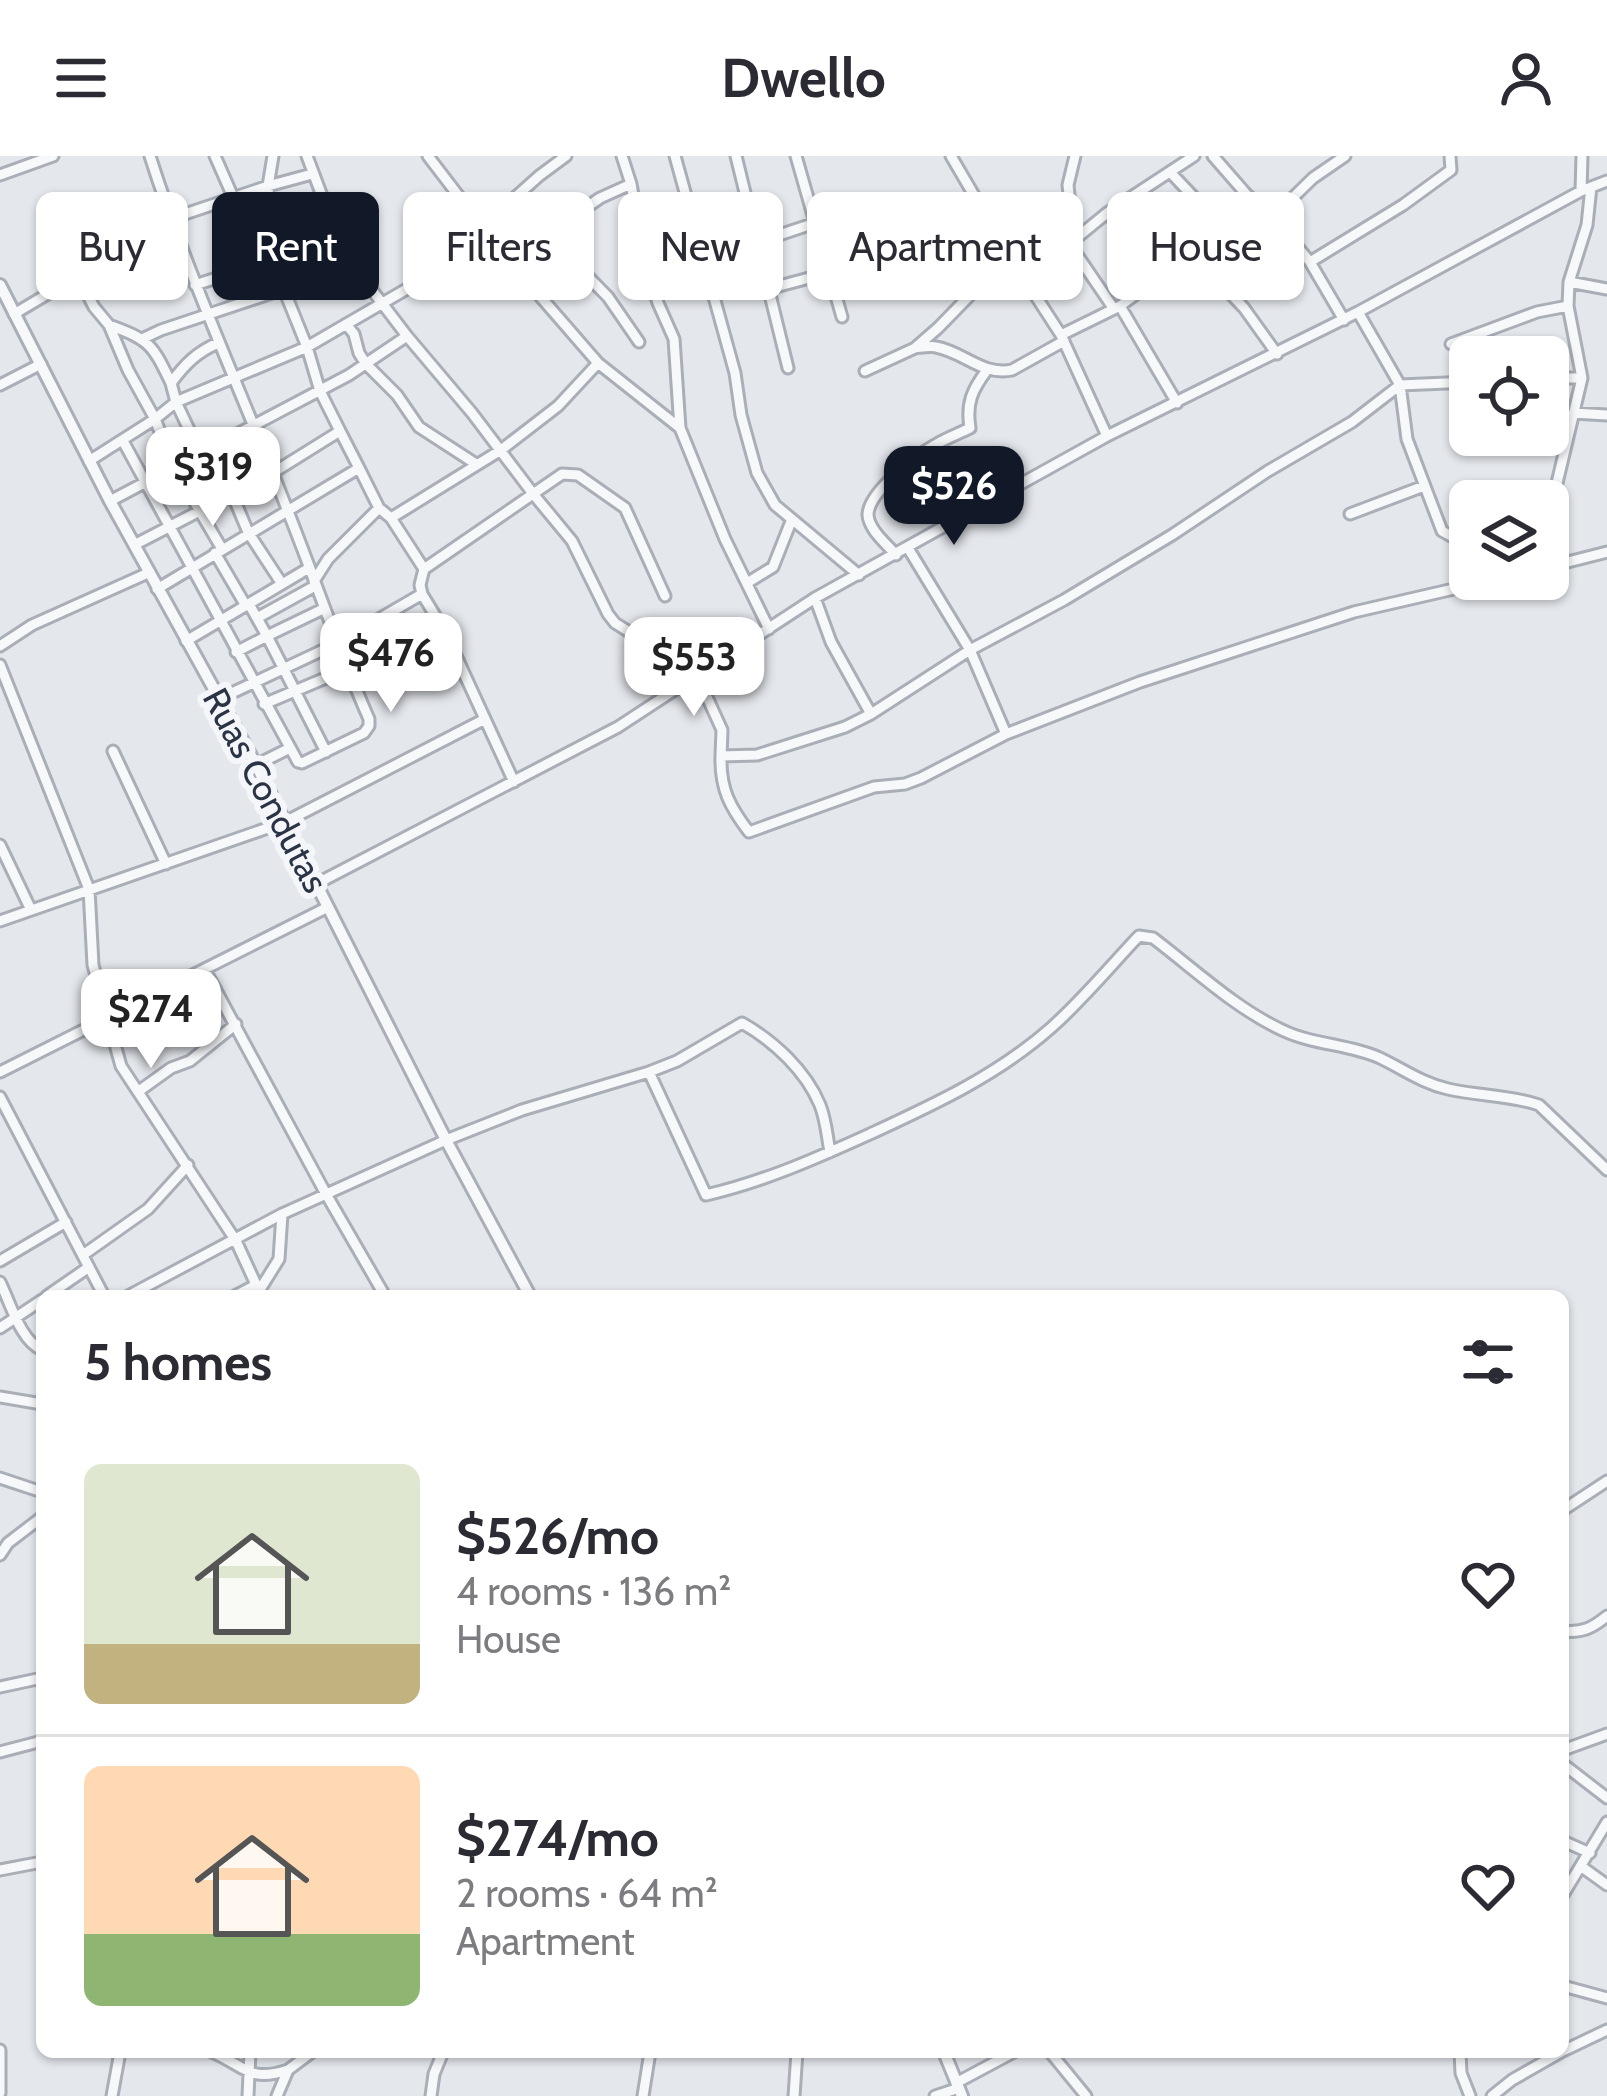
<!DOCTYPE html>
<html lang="en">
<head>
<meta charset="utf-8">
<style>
  :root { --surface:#fff; --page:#f2f2f3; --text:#2b2b33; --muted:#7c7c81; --line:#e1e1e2; --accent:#111827 }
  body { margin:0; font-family:Cabin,sans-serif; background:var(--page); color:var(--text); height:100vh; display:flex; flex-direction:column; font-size:45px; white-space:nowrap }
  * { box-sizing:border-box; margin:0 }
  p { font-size:39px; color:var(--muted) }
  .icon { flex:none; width:66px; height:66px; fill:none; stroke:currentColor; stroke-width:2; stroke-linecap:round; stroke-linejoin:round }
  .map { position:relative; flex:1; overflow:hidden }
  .details { position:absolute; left:36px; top:1134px; width:1533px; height:768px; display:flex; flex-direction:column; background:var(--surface); border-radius:18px; box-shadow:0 3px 9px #0004 }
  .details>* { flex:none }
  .guide { position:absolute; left:36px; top:36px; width:1536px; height:108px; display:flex; gap:24px }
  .buttons { position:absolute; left:1449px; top:180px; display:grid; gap:24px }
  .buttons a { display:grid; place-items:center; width:120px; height:120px; border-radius:18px; background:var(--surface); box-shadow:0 3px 9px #0004; font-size:60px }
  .price { position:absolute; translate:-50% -102px; padding:0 27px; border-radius:24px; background:#fff; color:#222; font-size:39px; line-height:78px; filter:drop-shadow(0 3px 6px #0008) }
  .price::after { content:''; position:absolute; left:50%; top:72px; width:36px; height:27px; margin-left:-18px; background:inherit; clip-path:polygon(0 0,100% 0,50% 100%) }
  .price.on { background:var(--accent); color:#fff }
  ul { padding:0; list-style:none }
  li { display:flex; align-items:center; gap:36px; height:300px; padding:0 48px }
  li+li { border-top:3px solid var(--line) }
  li span { display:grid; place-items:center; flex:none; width:336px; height:240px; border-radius:18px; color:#555 }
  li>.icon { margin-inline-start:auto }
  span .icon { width:144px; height:144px; fill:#fffc; stroke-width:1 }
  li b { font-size:51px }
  h2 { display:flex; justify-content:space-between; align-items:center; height:144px; padding:0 48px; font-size:51px }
  .chip { padding:0 42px; border-radius:18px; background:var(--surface); box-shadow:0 3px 9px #0004; font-size:42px; line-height:108px }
  .chip.on { background:var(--accent); color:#fff }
  header { display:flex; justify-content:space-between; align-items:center; height:156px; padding:0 48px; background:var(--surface); font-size:54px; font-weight:700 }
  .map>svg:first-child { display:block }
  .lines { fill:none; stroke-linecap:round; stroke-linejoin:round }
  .minor-casing { stroke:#a9aeb7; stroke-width:15 }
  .tertiary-casing { stroke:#a9aeb7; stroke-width:16 }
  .minor { stroke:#f7f8fa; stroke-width:9 }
  .tertiary { stroke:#f7f8fa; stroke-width:10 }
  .labels { text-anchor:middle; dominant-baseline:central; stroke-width:12; stroke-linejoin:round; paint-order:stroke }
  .street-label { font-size:36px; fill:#2b3445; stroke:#f4f6f9 }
</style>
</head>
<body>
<header><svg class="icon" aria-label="menu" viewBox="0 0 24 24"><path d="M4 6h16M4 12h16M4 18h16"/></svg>Dwello<svg class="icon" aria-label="person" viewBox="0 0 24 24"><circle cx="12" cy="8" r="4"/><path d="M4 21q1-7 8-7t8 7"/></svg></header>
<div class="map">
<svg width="1607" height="1940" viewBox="0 0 1607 1940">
  <rect width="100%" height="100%" fill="#e4e7ec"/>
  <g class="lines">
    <g class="minor-casing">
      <path id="minor" d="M215,0l18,41
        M307,0l36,96 64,84 65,77 62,82 38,46 36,73 7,9 82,52 25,55 -1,26
        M428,0l72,94 98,113 82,65
        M622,0l9,28 13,72 14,47 16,36 6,89 45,111 44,90
        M675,0l60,217 6,42 16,58 18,32 84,70
        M736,0l52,212
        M796,0l46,161
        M951,0l55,94 55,85 46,101
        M1213,0l34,39 26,22 37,45 34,58
        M1170,16l50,53
        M0,19l53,-19
        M1581,35l1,-35
        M513,44l95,97 31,45
        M1107,57l57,61
        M1273,61l40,-39 32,-22
        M548,78l52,-36 31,-14
        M1074,84l-6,-55 7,-29
        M758,86l57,-19
        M1069,87l45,66
        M1192,97l52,55 33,46
        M1310,106l93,-57 48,-35 -1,-14
        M78,120l16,31 15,18 19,45 27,49 -66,42
        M1569,126l38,7
        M195,129l77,-25
        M768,133l60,-16
        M1120,150l57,97
        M1358,156l42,73 7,54 35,92 9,5 19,-2
        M14,158l64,-38 30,-23 27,-12 35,-22 98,-33 5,-30
        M346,168l8,10 5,19 7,11 31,31 22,32 57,37
        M109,169c41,15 43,19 62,58
        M1061,179l59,-29 72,-53 55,-58
        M144,182l17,-8 123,-41
        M218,187c-21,9 -33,21 -47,40l5,19 -21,17 19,48 48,82
        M1451,188l86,-32 31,-6
        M915,192c4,-1 17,-2 21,-1 28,5 46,29 76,23l52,-29
        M865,215l50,-23 23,-20 38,-39 45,-16 53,-33 33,-27 87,-57
        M1548,222h34
        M1470,226l-70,3 -48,37 -84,49 -96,64 -108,65 -94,50 -99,64 -26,13 -88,28 -36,1c-1,33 9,51 28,76l125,-45 31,-3 16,-6 85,-44 134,-52 214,-70 143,-33
        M0,229l41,-21
        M1573,257l34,2
        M340,275l19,37
        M123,285l175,321 4,1 62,-30 5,-7v-7c-30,-68 -53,-137 -80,-205 -46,-119 -100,-235 -139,-358
        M212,290l36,86 34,52
        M200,297l-24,-51 131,-55 117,-68 115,-103 27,-20
        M110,345l239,-126 58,-39
        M1350,358l74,-28
        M1548,365l34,-143 -14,-72 1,-24 18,-57 4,-38
        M134,389l137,-71 69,-43 -20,-40 -13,-44 -35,-87 -4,-74 44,-12
        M908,392l62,102 36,84
        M215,397l31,53
        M896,399c-9,-11 -27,-25 -28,-40 0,-23 48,-59 67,-70 11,-7 23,-11 35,-17 -4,-25 2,-38 17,-58
        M1548,411l59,-15
        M424,413l138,-95 16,1 47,33 40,88
        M314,425l14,-22 51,-51
        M747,427l26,-16 19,-48
        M157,433l202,-121 20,40 12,10
        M815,442l16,44 40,72
        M249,448l18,32 56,-27
        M257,462l58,-32
        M186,485l123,-73
        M0,490l32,-21 116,-52
        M236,496l31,-16 59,116
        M0,509l89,224 4,76 28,101 115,175 23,50
        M219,543l117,-55 86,-50
        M264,548l83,-35
        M113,595l53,113
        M256,609l32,-16
        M514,626l-69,-150 -23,-38 -2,-9 4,-16 -33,-51 110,-68 57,-44 40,-43
        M0,689l31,65
        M316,728l302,-157 197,-129 292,-162 251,-124 223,-121 26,-10
        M0,765l285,-99 200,-103
        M205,814l121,224 59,102
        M0,916l328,-165
        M649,916l28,-11 65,-38c32,18 64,48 78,82 6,15 7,31 10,47
        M139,935l32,-23 19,-7 46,-37
        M0,941l104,199
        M83,1099l65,-46 40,-44
        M0,1105l66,-39
        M0,1126c11,22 20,58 42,68
        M259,1135l20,-32 3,-45
        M47,1140l42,-29
        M128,1140l154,-82 164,-74 76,-30 127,-38 57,123c57,-13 111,-37 164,-61 65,-30 128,-59 182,-107 30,-27 56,-58 83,-87l4,-4 14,2c41,31 82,70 129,92 31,15 67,14 98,28 23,11 42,25 68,31 30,7 62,6 91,16l68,65
        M235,1140l21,-11
        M0,1172l42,-28
        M0,1241l42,7
        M0,1322l42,14
        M1563,1354l44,-29
        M0,1399l8,-12 34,-26
        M1563,1475c20,2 29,-3 44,-15
        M0,1531l42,-9
        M1563,1594l44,-16
        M0,1596l42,-11
        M1563,1608l44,34
        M1563,1685l27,12
        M1582,1711l25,18
        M0,1714l42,-8
        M1563,1739l44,-73
        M1563,1830l44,12
        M0,1894v43
        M1563,1895l44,-21
        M212,1896c33,14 37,31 76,18
        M1050,1896l36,44
        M1460,1896l1,21 9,23
        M956,1927l58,-31
        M112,1940l8,-44
        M248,1940l2,-44
        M277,1940l11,-26 24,-18
        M431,1940l3,-22 9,-22
        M643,1940l7,-44
        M794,1940l3,-44
        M935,1940l24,-8
        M1492,1940l20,-16 49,-28"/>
    </g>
    <g class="tertiary-casing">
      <path id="tertiary" d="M0,129l110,216 146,264 190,375 84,156
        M944,1896l18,44"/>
    </g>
    <use href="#minor" class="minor"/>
    <use href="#tertiary" class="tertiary"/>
  </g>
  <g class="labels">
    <g class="street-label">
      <text transform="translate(266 634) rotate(62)">Ruas Condutas</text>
    </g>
  </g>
</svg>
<div class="buttons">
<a><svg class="icon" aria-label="locate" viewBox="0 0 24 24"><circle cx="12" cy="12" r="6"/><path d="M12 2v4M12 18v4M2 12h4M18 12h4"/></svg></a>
<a><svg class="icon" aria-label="layers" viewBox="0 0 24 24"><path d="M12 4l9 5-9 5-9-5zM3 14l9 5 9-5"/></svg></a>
</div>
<b class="price" style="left:213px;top:373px">$319</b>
<b class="price on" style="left:954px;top:392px">$526</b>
<b class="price" style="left:391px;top:559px">$476</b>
<b class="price" style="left:694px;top:563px">$553</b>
<b class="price" style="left:151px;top:915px">$274</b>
<div class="guide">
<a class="chip">Buy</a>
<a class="chip on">Rent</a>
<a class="chip">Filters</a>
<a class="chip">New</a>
<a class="chip">Apartment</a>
<a class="chip">House</a>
</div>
<section class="details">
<h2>5 homes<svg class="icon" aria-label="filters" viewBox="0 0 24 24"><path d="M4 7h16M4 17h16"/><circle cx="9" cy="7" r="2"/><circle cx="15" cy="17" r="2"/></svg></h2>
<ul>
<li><span style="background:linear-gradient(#dfe7d0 75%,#c2b280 0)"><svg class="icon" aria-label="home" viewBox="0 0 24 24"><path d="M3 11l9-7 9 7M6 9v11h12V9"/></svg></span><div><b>$526/mo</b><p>4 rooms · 136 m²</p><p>House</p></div><svg class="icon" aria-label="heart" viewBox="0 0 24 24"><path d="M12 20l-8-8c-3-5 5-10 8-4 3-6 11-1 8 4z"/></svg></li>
<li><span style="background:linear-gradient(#ffd9b3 70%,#8fb573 0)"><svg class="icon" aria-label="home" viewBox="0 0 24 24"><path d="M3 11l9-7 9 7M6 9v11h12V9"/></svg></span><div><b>$274/mo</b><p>2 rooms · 64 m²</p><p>Apartment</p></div><svg class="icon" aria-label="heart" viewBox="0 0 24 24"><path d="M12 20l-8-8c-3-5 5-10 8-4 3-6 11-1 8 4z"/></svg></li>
</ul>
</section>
</div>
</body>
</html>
